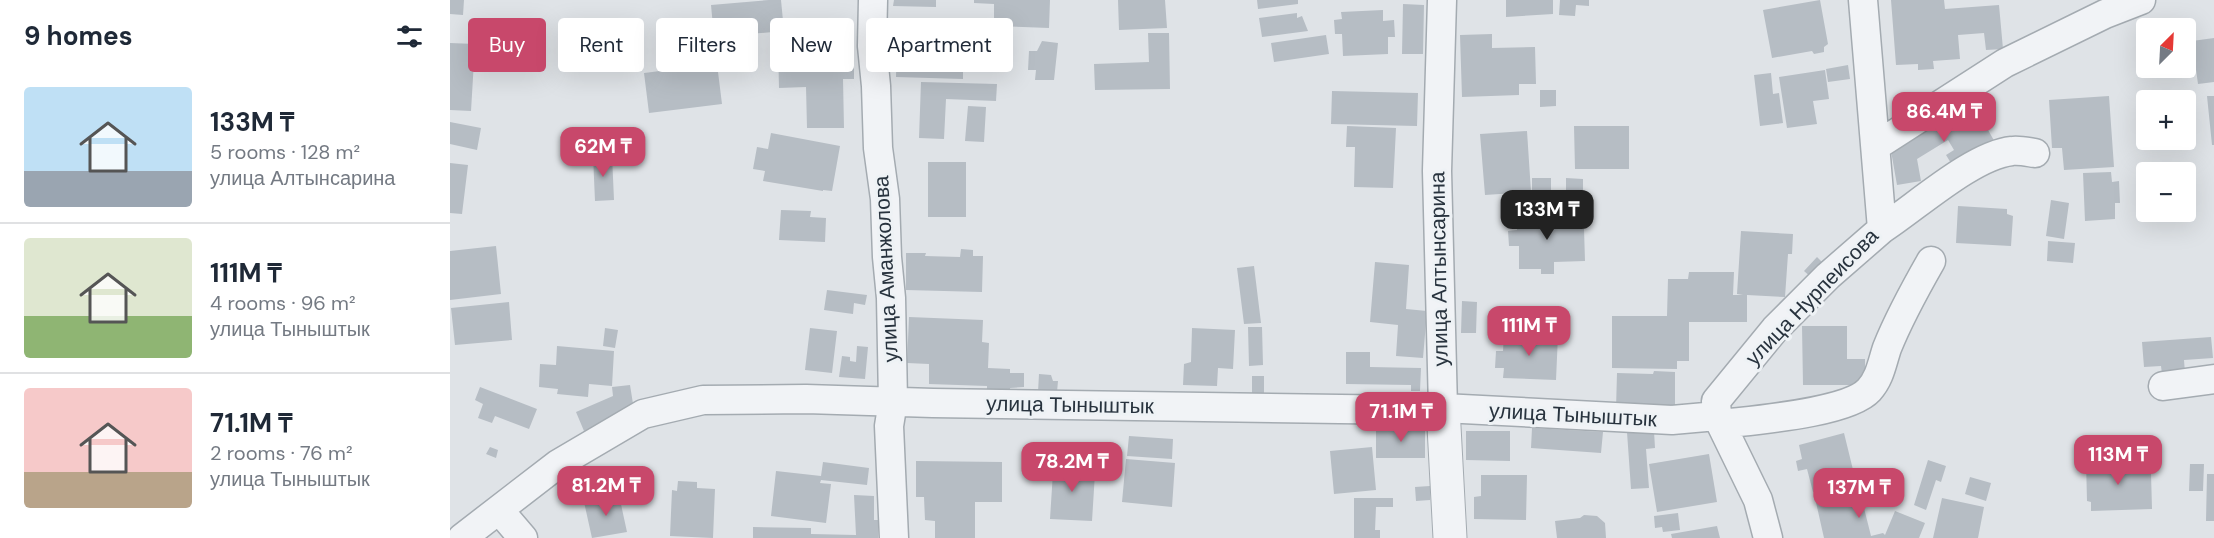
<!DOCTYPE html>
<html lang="en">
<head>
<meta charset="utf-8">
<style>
  :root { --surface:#fff; --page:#f6f6f7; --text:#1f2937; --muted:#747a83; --line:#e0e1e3; --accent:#c8486b }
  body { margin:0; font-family:"DM Sans",sans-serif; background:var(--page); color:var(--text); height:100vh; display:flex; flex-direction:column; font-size:22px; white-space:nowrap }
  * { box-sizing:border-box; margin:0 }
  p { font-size:20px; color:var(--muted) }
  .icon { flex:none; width:33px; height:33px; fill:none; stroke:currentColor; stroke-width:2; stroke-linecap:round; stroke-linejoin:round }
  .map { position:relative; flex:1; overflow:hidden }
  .drawer { display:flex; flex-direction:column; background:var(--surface); width:450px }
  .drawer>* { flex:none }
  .guide { position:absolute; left:18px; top:18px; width:570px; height:54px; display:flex; gap:12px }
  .needle { width:39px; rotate:24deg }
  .tools { position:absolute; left:1686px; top:18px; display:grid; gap:12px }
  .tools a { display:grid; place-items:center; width:60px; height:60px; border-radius:6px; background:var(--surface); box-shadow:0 6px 24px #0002; font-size:30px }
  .price { position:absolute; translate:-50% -51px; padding:0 14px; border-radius:12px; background:var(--accent); color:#fff; font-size:20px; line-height:39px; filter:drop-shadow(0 2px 3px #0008) }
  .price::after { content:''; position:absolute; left:50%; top:36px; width:18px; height:14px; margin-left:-9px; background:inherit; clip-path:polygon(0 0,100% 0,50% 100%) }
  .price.active { background:#222; color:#fff }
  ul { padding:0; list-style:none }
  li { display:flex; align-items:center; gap:18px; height:150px; padding:0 24px }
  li+li { border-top:2px solid var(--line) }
  li span { display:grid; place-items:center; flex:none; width:168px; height:120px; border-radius:6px; color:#555 }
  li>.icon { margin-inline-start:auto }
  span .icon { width:72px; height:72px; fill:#fffc; stroke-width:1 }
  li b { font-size:26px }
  h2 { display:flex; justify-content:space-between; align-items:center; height:72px; padding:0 24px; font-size:26px }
  .pill { padding:0 21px; border-radius:6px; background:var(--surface); box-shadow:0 6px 24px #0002; font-size:21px; line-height:54px }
  .pill.active { background:var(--accent); color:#fff }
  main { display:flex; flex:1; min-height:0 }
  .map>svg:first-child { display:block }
  .building { fill:#b6bdc4 }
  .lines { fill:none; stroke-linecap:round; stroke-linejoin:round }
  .minor-casing { stroke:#a4abb1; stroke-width:31 }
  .tertiary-casing { stroke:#a4abb1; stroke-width:35 }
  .minor { stroke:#f1f3f6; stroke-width:28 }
  .tertiary { stroke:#f1f3f6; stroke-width:33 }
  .labels { text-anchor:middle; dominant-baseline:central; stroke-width:6; stroke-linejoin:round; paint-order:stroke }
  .street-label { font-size:21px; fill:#28333e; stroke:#eef2f5 }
</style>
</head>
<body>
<main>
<section class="drawer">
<h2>9 homes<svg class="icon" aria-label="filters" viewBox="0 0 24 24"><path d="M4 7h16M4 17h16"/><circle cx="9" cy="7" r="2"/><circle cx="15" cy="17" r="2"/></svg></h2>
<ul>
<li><span style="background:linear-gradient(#bfe0f5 70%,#9aa5b1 0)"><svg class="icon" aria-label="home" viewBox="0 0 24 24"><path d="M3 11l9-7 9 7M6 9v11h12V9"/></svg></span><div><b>133M ₸</b><p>5 rooms · 128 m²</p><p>улица Алтынсарина</p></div></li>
<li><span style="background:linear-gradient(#dfe7d0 65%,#8fb573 0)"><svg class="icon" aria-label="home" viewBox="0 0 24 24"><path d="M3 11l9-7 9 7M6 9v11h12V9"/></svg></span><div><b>111M ₸</b><p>4 rooms · 96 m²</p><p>улица Тыныштык</p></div></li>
<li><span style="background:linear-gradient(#f6c9c9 70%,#b9a48a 0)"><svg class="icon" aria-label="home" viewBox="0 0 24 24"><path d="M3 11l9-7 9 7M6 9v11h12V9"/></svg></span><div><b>71.1M ₸</b><p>2 rooms · 76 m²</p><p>улица Тыныштык</p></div></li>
</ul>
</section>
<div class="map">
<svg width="1764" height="538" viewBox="0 0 1764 538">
  <rect width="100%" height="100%" fill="#dfe3e7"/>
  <path class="building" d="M0,0h14l-1,15 -13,-1z
    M319,0h12l3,31 -70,6 -3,-32z
    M444,0h42v7l-43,-1z
    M524,0h76l-1,28 -55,-2v-22l-20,-1z
    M668,0h47l2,28 -48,2z
    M807,0h41v4l-40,5z
    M1056,0h47v14l-47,3z
    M1110,0h29v6l-13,-1 -1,11 -16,-1z
    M1370,0l8,44 -4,3v5l-10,2 -2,-3 -40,7 -9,-48z
    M1441,0h53l1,9 54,-4 4,44 -17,1 -2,-17 -26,2 2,24 -27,2 1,8 -16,1v-6l-22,1z
    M953,4l21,1 -1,49h-21z
    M933,10v11l11,-1 1,17h-7v17l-45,2 -1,-22h-7l-1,-14 8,-1 -1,-7z
    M847,13v5l5,-2 6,15 -46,6 -3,-19z
    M474,28l71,2 -1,42 -31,-1v8l-67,-2 1,-42h27z
    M698,33h21l1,56 -75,1 -1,-26 55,-2z
    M1042,34v14l43,-1 1,37h-17v11l-57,2 -2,-62z
    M876,35l3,19 -55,8 -3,-19z
    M404,37v42h-11l1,49h-37l-1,-41 -27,1 -1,-43 29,-1v-6z
    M1764,38v44l-16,2 -6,-43z
    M592,41l16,2 -4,37h-19l1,-10h-8l1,-19h8z
    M0,43l25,1 -4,67 -21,-1z
    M267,64l5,40 -73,9 -5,-40z
    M1398,65l2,14 -22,3 -2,-13z
    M1375,70l4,29 -16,2 4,23 -30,4 -8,-51z
    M1321,73l2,21 6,-1 4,30 -23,3 -6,-51z
    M471,82l76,2 -1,17 -50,-2 -2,40 -25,-1z
    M1090,90h16v16l-16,1z
    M882,91l86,2 -1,33 -86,-2z
    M1659,96l5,71 -50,3 -2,-22h-10l-3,-48z
    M1757,96h7v49h-2z
    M1521,100l25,44 -42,24 -8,-13 8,-5 -6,-10 -31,19 4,22 -24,4 -6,-34z
    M518,106l18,1 -2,35 -19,-1z
    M0,122l31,6 -4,22 -27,-6z
    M897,126l49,2 -3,60 -39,-1 1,-40h-9z
    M1124,126h55v43h-54z
    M1077,131l4,61 -46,3 -5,-61z
    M321,133l69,13 -8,45 -9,-1v1l-60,-10 2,-10 -12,-2 4,-22 11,2z
    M143,155h19l2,45 -19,1z
    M478,162h38v55h-38z
    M0,163l18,2 -6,49 -12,-1z
    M1661,172l1,10 7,-1 1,22h-5v16l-30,2 -2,-48z
    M1082,178h19v16l-19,1z
    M1116,178l17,1v15l-17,-1z
    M1601,200l18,3 -5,36 -18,-3z
    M1508,206l49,3v5l6,2 -2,30 -55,-3z
    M331,210l30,1 -1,6 16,1 -1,24 -46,-2z
    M1100,210v5h18l4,2 1,12h11l1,32 -31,1v12h-13v-5h-22v-23h-10l-1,-15 9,-1v-13h18l-1,-6z
    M1291,231l52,3 -1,20h-4l-3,43 -38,-2v27h-58v39h-12v8l-65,-1v-52h55l1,-37h20l1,-7h45l-1,23h10l-6,-1z
    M1598,241l27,2 -2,20 -26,-2z
    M46,246l5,48 -51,6v-49z
    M511,249l12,1v6h10l-1,36 -76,-2v-37h20l-1,3 35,1z
    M1367,257l8,8 -12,14 -9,-8z
    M925,262l34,3 -3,44 21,2 -4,47 -27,-2 2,-31 -28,-3z
    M804,266l7,57 -17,1 -7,-56z
    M377,290l40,5 -2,10 -11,-2 -1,11 -29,-4z
    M1012,301l15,1 -1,31h-15z
    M59,302l3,38 -57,5 -4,-37z
    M459,317l74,3 -1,22 7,1 -1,25 22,1v4h14v14l-14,1v5h-23v-7l-58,-2v-20l-22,-1z
    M1352,326h45v33h18v26h-62z
    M798,327h14l1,38 -14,1z
    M155,328l13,2 -3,18 -12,-2z
    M360,328l27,3 -5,42 -27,-3z
    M742,328l43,2 -2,39 -15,-1 -1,18 -34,-1 1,-21 7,-2z
    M1097,328l8,1 -1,6h4l-2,45 -53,-2 1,-10h-9l1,-17h7l1,-17 43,2z
    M1761,337l2,21 -29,2 1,13 -23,1 -1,-8 -17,1 -2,-25z
    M107,346l57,5 -2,35 -23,-2 -1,13 -31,-3 1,-5 -19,-2 1,-23 16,1z
    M407,346l11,1 -3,32 -26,-2 3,-21 8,1v4l6,1z
    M896,352h24v15l51,1 -1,23h-9v-6l-65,-1z
    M1204,371l21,1v35l-59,2 1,-36 36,1z
    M589,374l12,1 2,6h5l-1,11h-19z
    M802,376h12v19h-12z
    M180,385l4,25 -50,21 -8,-19 37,-16 -1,-9z
    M30,387l57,22 -8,20 -34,-13 -3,7 -14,-5 5,-14 -8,-4z
    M975,427v31h-49v-30z
    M1082,428l71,4 -2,21 -70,-5z
    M1016,431h44v30l-44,-1z
    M1204,431l1,17 -9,1 3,39 -18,1 -4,-57z
    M1394,433l12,49 -43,10 -6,-23 -9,2 -2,-10 6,-2 -3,-14z
    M679,436l44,3 -1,20 -45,-3z
    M40,447l8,3 -2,8 -10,-4z
    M922,447l4,43 -42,4 -4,-43z
    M628 458a9 9 0 1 1 18 0a9 9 0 1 1-18 0Z
    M1259,454l8,48 -60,10 -8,-48z
    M676,459l49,4 -3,44 -50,-5z
    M1688,459l1,14h12l1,36 -61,2v-9l-4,-1 -1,-40z
    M611,460l14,1v4l6,2 -1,6h15l-3,48 -42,-2 3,-47h5z
    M1478,460l18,6 -5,16 -5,-2 -10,30 -12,-5z
    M466,461l86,1v40h-27v36h-40v-17l-10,-1 -1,-23h-8z
    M373,462l46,6 -2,17 -46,-5 -1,3 11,1 -5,39 -55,-7 5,-45 45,5z
    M1740,464h14l-1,27h-14z
    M1757,474h7v47h-8z
    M1031,475h46l-1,45 -52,-1v-22l7,-1z
    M1520,477l21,6 -5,18 -21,-7z
    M228,481l19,1v6l18,1 -2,49 -43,-2 2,-46 5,1z
    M980,486v14l-14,1 -1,-14z
    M1409,488l12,48 12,-3 2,2 10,-24 30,12 -6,15h-95l-9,-40z
    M169,495l8,37 -35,6 -8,-36z
    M404,495l20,1v24h4v18h-125v-11l58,1v6l45,1z
    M904,498h39v9h-17l-1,23h5v8h-26z
    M1492,498l42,9 -6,31h-45z
    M1228,513l2,17 -17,2 -1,-5 -7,1 -1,-12z
    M1134,515l13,1 8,7 1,15h-49l-2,-17 25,-3z
    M1267,526l3,12h-48l-1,-4z"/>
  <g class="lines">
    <g class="minor-casing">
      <path id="minor" d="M423,0l-1,46 4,40 2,62 7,51 2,58 4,41 2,103 -4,25 5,112
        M992,0l-5,171 6,237
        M1426,146l129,-83 100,-49 36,-14
        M1432,229c34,-22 91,-74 130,-78 7,-1 16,1 23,2
        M1713,386l51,-7
        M1272,424c32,-4 126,-11 147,-34 11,-12 13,-27 18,-42 12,-30 28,-59 44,-87
        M49,510l24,28
        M12,538l96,-74 85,-50 60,-14 103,-1 127,4 477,7 33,-2 229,12 45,-4
        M1318,538l-10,-38 -41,-84 -1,-15 59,-72 53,-53 54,-47 -19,-229"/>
    </g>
    <g class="tertiary-casing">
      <path id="tertiary" d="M993,408l7,130"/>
    </g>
    <use href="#minor" class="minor"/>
    <use href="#tertiary" class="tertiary"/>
  </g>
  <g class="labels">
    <g class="street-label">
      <text transform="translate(436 269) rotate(-93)">улица Аманжолова</text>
      <text transform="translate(989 269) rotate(-91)">улица Алтынсарина</text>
      <text transform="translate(1362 297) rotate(-46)">улица Нурпеисова</text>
      <text transform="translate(620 405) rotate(1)">улица Тыныштык</text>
      <text transform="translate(1123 415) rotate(3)">улица Тыныштык</text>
    </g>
  </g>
</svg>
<div class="tools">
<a><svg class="needle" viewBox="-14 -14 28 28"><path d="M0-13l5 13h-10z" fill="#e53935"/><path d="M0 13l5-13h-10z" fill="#747a83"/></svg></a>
<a>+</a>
<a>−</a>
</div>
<b class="price" style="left:1494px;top:143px">86.4M ₸</b>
<b class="price" style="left:153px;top:178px">62M ₸</b>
<b class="price active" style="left:1097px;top:241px">133M ₸</b>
<b class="price" style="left:1079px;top:357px">111M ₸</b>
<b class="price" style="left:951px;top:443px">71.1M ₸</b>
<b class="price" style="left:1668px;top:486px">113M ₸</b>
<b class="price" style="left:622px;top:493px">78.2M ₸</b>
<b class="price" style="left:156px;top:517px">81.2M ₸</b>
<b class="price" style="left:1409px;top:519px">137M ₸</b>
<div class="guide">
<a class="pill active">Buy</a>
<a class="pill">Rent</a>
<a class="pill">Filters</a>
<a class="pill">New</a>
<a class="pill">Apartment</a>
</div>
</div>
</main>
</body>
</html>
